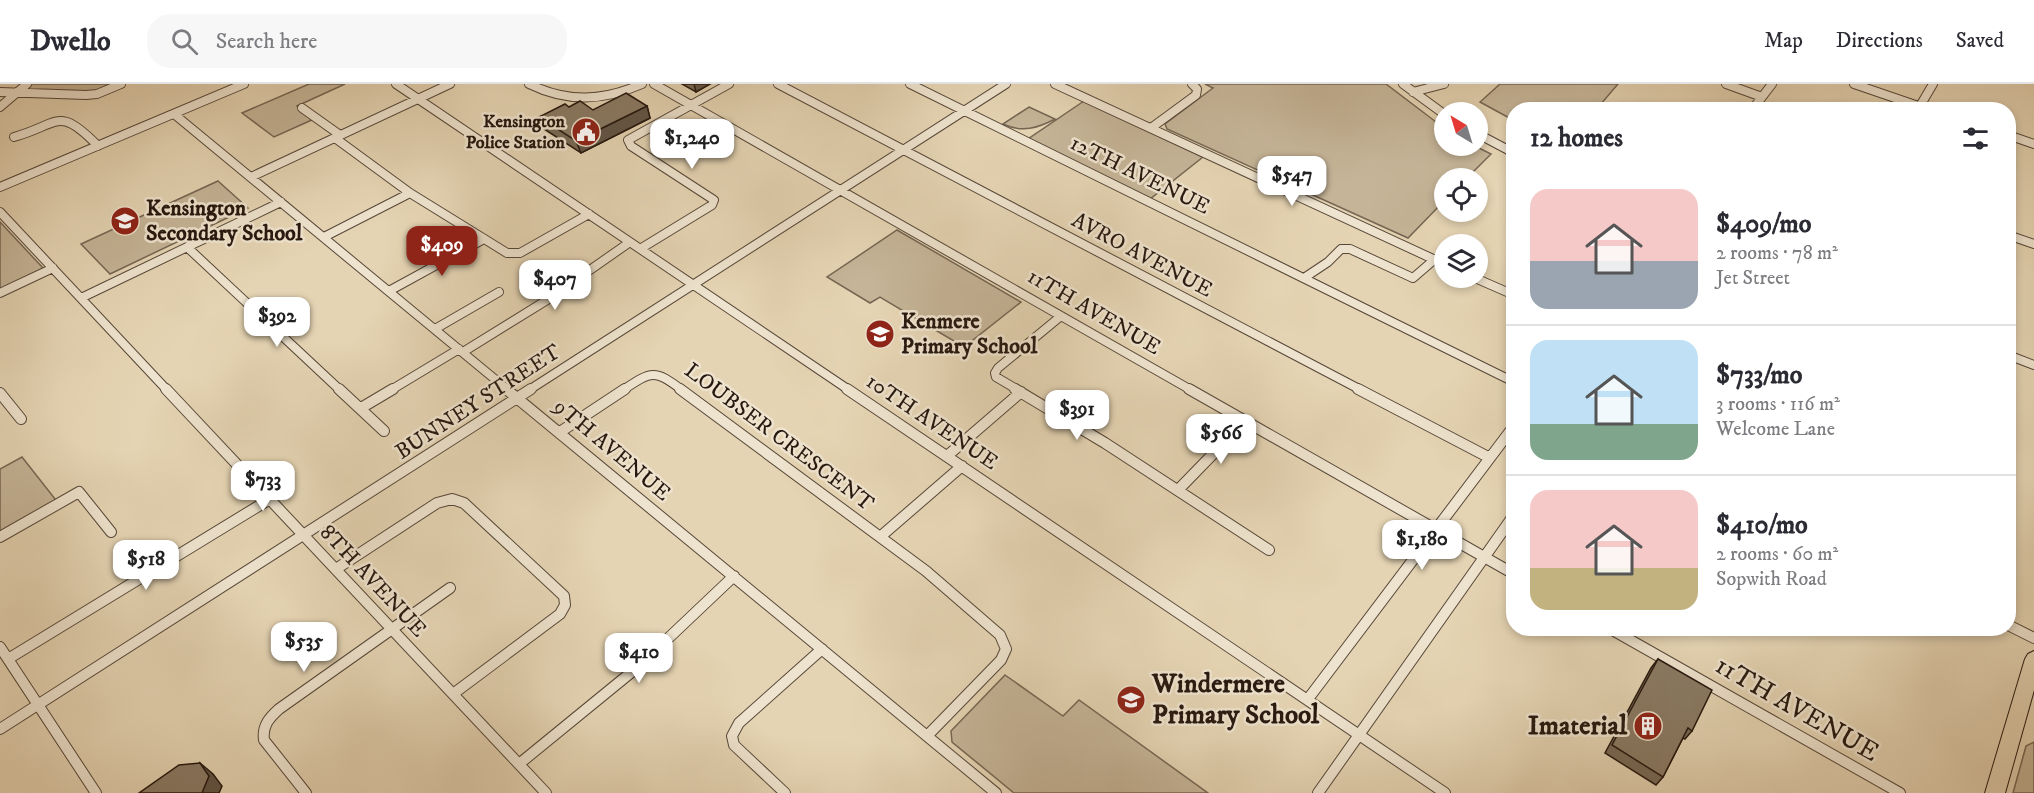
<!DOCTYPE html>
<html lang="en">
<head>
<meta charset="utf-8">
<style>
  :root { --surface:#fff; --page:#f7f7f7; --text:#2b2b33; --muted:#7c7c81; --line:#e1e1e2; --accent:#8f2418 }
  body { margin:0; font-family:"IM FELL DW Pica",serif; background:var(--page); color:var(--text); height:100vh; display:flex; flex-direction:column; font-size:22px; white-space:nowrap }
  * { box-sizing:border-box; margin:0 }
  p { font-size:20px; color:var(--muted) }
  .icon { flex:none; width:33px; height:33px; fill:none; stroke:currentColor; stroke-width:2; stroke-linecap:round; stroke-linejoin:round }
  .map { position:relative; flex:1; overflow:hidden }
  .drawer { position:absolute; left:1506px; top:18px; width:510px; height:534px; display:flex; flex-direction:column; background:var(--surface); border-radius:24px; box-shadow:0 3px 9px #0003 }
  .drawer>* { flex:none }
  .needle { width:39px; rotate:322deg }
  .buttons { position:absolute; left:1434px; top:18px; display:grid; gap:12px }
  .buttons a { display:grid; place-items:center; width:54px; height:54px; border-radius:50%; background:var(--surface); box-shadow:0 3px 9px #0003; font-size:30px }
  .price { position:absolute; translate:-50% -51px; padding:0 14px; border-radius:12px; background:#fff; color:#222; font-size:20px; line-height:39px; filter:drop-shadow(0 2px 3px #0008) }
  .price::after { content:''; position:absolute; left:50%; top:36px; width:18px; height:14px; margin-left:-9px; background:inherit; clip-path:polygon(0 0,100% 0,50% 100%) }
  .price.active { background:var(--accent); color:#fff }
  ul { padding:0; list-style:none }
  li { display:flex; align-items:center; gap:18px; height:150px; padding:0 24px }
  li+li { border-top:2px solid var(--line) }
  li span { display:grid; place-items:center; flex:none; width:168px; height:120px; border-radius:18px; color:#555 }
  li>.icon { margin-inline-start:auto }
  span .icon { width:72px; height:72px; fill:#fffc; stroke-width:1 }
  li b { font-size:26px }
  h2 { display:flex; justify-content:space-between; align-items:center; height:72px; padding:0 24px; font-size:26px }
  header { display:flex; align-items:center; gap:36px; box-sizing:border-box; height:84px; padding:0 30px; background:var(--surface); border-bottom:2px solid var(--line) }
  header strong { font-size:28px }
  nav { display:flex; gap:33px; margin-inline-start:auto; font-size:21px }
  .search { width:420px; height:54px; background:var(--page); display:flex; align-items:center; gap:15px; box-sizing:border-box; padding:0 21px; border-radius:24px; color:var(--muted); font-size:22px }
  .map>svg:first-child { display:block }
  .green { fill:#c5b497; stroke:#766653; stroke-width:1.5 }
  .lines { fill:none; stroke-linecap:round; stroke-linejoin:round }
  .minor-far1-casing { stroke:#564738; stroke-width:10 }
  .minor-casing { stroke:#564738; stroke-width:12 }
  .primary-casing { stroke:#27180f; stroke-width:2 }
  .minor-far1 { stroke:#eee3ce; stroke-width:8 }
  .minor { stroke:#eee3ce; stroke-width:10 }
  .primary { fill:#e5d4b3; fill-rule:evenodd }
  .wall { fill:#776956; stroke:#27180f; stroke-width:1.5 }
  .shaded-wall { fill:#615546; stroke:#27180f; stroke-width:1.5 }
  .building { fill:#8a7a64; stroke:#27180f; stroke-width:1.5 }
  .labels { text-anchor:middle; dominant-baseline:central; stroke-width:5; stroke-linejoin:round; paint-order:stroke }
  .far-poi-label { font-size:18px; font-weight:bold; fill:#27180f; stroke:#eee3ce; text-anchor:end }
  .street-label { font-size:22px; fill:#27180f; stroke:#eee3ce }
  .poi-label { font-size:22px; font-weight:bold; fill:#27180f; stroke:#eee3ce; text-anchor:start }
  .near-poi-label { font-size:27px; font-weight:bold; fill:#27180f; stroke:#eee3ce; text-anchor:start }
  .near-street-label { font-size:27px; fill:#27180f; stroke:#eee3ce }
</style>
</head>
<body>
<header>
<strong>Dwello</strong>
<div class="search"><svg class="icon" aria-label="search" viewBox="0 0 24 24"><circle cx="10" cy="10" r="6"/><path d="M15 15l6 6"/></svg>Search here</div>
<nav><a>Map</a><a>Directions</a><a>Saved</a></nav>
</header>
<div class="map">
<svg width="2034" height="709" viewBox="0 0 2034 709">
  <rect width="100%" height="100%" fill="#e5d4b3"/>
  <filter id="stains"><feTurbulence type="fractalNoise" baseFrequency=".00333" numOctaves="4"/><feColorMatrix values="0 0 0 0 .2 0 0 0 0 .09 0 0 0 0 .02 0 0 0 .5 -.17"/></filter>
  <radialGradient id="worn" r=".72"><stop offset=".6" stop-color="#630" stop-opacity="0"/><stop offset="1" stop-color="#630" stop-opacity=".3"/></radialGradient>
  <path class="green" d="M30,0h87l-26,9 -60,-2 -4,-2z
    M309,0h36l-48,22 17,13 -40,18 -32,-24z
    M1205,0h181l58,44v18h31l16,8 -24,24h-23v23l-36,37 -241,-109 -2,-5 48,-36z
    M1500,0h118l-18,21 13,4 -99,1 -1,10 -33,-18z
    M1084,17l119,56 -53,42 -122,-60z
    M1029,23l26,12c-17,9 -33,14 -52,5z
    M218,97l30,27 -138,66 -29,-30z
    M0,138l43,46 -3,3 -40,20z
    M897,146l124,72 -57,45 -84,-50 -10,6 -43,-26z
    M22,373l37,47 -59,33v-68z
    M1005,591l58,41 16,-16 129,93h-194l-62,-51 -1,-11z
    M2034,658v51h-21l13,-47z"/>
  <g class="lines">
    <g class="minor-far1-casing">
      <path id="minor-far1" d="M396,0l453,306
        M529,0c39,19 74,17 113,0
        M654,0l537,306
        M778,0l583,306
        M910,0l604,298
        M1055,0l389,180
        M1403,0l41,30
        M1726,0l36,13
        M1854,0l76,26
        M0,8l86,3 11,-1 24,-10
        M1413,8l31,-8
        M1920,22l13,-22
        M0,23l27,-23
        M302,24l38,27
        M1752,26l20,-26
        M174,30l334,276
        M1151,44l45,-33 1,-6 -5,-5
        M1478,50l36,19
        M2008,51l26,9
        M14,53c46,-13 44,-32 84,9
        M335,54l75,55 97,60h13l69,-39
        M251,93l199,-93
        M0,103l244,-103
        M0,128l167,178
        M2008,151l26,9
        M324,153l86,-44
        M187,163l153,143
        M640,165l72,-44 2,-5 -83,-54 -3,-6 101,-56
        M1304,194l24,-16 13,-13h9l63,29 22,-19
        M1475,194l39,17
        M389,207l93,-51
        M0,209l53,-25
        M81,214l200,-96
        M435,245l64,-37
        M463,268l84,-52 83,-58
        M2008,271l26,10
        M391,306l68,-41
        M529,306l477,-306
        M623,306c29,-19 31,-21 59,0
        M1018,306l-22,-13 -1,-4 3,-5 63,-52"/>
    </g>
    <g class="minor-casing">
      <path id="minor" d="M166,305l380,404
        M339,305l45,42
        M506,305l490,404
        M680,305l246,182 74,64 6,14 -5,11 -74,76
        M847,305l598,404
        M1015,305l90,54 164,107
        M1189,305l325,185
        M1358,305l132,69
        M0,309l21,26
        M361,324l32,-19
        M560,348l65,-43
        M947,372l74,-64
        M1178,406l67,-69
        M0,453l79,-45 32,40
        M880,453l82,-71
        M336,485l101,-66 15,-4 12,4 100,93 1,9 -5,9 -107,80
        M2008,541l26,13
        M1609,544l291,165
        M0,563l96,146
        M8,575l262,-160
        M1308,615l206,-273
        M0,645l531,-340
        M519,680l120,-98 95,-90
        M306,709l-42,-53c-2,-14 5,-22 15,-31l171,-121
        M785,709l-51,-48 -2,-9 7,-13 83,-74
        M1318,709l196,-278"/>
    </g>
    <g class="primary-casing">
      <path id="primary" d="M2034,567v39l-29,103h-20l40,-134 3,-5z"/>
    </g>
    <use href="#minor-far1" class="minor-far1"/>
    <use href="#minor" class="minor"/>
    <use href="#primary" class="primary"/>
  </g>
  <path class="wall" d="M682,0h28l-14,8z
    M647,22l3,12 -69,35 -37,-24 -5,-12 30,-10 24,3z
    M1658,575l34,72 -7,8 -2,-1 -20,39 -7,8 -51,-32 46,-85z"/>
  <path class="shaded-wall" d="M694,0h16l-14,8z
    M647,22l3,12 -69,35 -5,-12z
    M200,679l13,11 9,12 -3,7h-17z"/>
  <path class="building" d="M626,9l21,13 -71,35 -37,-24 26,-13 4,3 11,-6 13,9z
    M1658,575l54,31 -20,41 -4,-3 -25,49 -51,-32z
    M200,679l9,13 -7,17h-63l40,-28z"/>
  <defs>
    <g id="civic-disc" transform="scale(1.5)"><circle r="9.5" fill="#8f2418" stroke="#eee3ce"/><path d="M-.6-6.5H3V-4.5H.6V-3L4-1V1h2V6H-6V1h2V-1L-.6-3ZM-1.2 2.5V6h2.4V2.5Z" fill="#fff"/></g>
    <g id="school-disc" transform="scale(1.5)"><circle r="9.5" fill="#8f2418" stroke="#eee3ce"/><path d="M0-5L7-2L0 1L-7-2ZM-4 1L0 2.5L4 1V4Q0 6-4 4Z" fill="#fff"/></g>
    <g id="building-disc" transform="scale(1.5)"><circle r="9.5" fill="#8f2418" stroke="#eee3ce"/><path d="M-4-6H4V6H1V3H-1V6H-4ZM-2.5-4.3h1.7v1.8h-1.7ZM.8-4.3h1.7v1.8H.8ZM-2.5-1h1.7V.8h-1.7ZM.8-1h1.7V.8H.8Z" fill="#fff"/></g>
  </defs>
  <g fill-rule="evenodd">
    <use href="#civic-disc" x="586" y="48"/>
    <use href="#school-disc" x="125" y="137"/>
    <use href="#school-disc" x="880" y="250"/>
    <use href="#school-disc" x="1131" y="616"/>
    <use href="#building-disc" x="1648" y="642"/>
  </g>
  <g class="labels">
    <g class="far-poi-label">
      <text x="565" y="38">Kensington<tspan x="565" dy="21">Police Station</tspan></text>
    </g>
    <g class="street-label">
      <text transform="translate(1140 91) rotate(26)">12TH AVENUE</text>
      <text transform="translate(1142 171) rotate(28)">AVRO AVENUE</text>
      <text transform="translate(1094 228) rotate(30)">11TH AVENUE</text>
      <text transform="translate(478 318) rotate(-33)">BUNNEY STREET</text>
      <text transform="translate(932 338) rotate(34)">10TH AVENUE</text>
      <text transform="translate(779 353) rotate(37)">LOUBSER CRESCENT</text>
      <text transform="translate(612 366) rotate(40)">9TH AVENUE</text>
      <text transform="translate(373 497) rotate(47)">8TH AVENUE</text>
    </g>
    <g class="poi-label">
      <text x="146" y="124">Kensington<tspan x="146" dy="25">Secondary School</tspan></text>
      <text x="901" y="237">Kenmere<tspan x="901" dy="25">Primary School</tspan></text>
    </g>
    <g class="near-poi-label">
      <text x="1152" y="600">Windermere<tspan x="1152" dy="31">Primary School</tspan></text>
      <text x="1627" y="642" text-anchor="end">Imaterial</text>
    </g>
    <g class="near-street-label">
      <text transform="translate(1797 625) rotate(30)">11TH AVENUE</text>
    </g>
  </g>
  <rect width="100%" height="100%" filter="url(#stains)"/>
  <rect width="100%" height="100%" fill="url(#worn)"/>
</svg>
<div class="buttons">
<a><svg class="needle" viewBox="-14 -14 28 28"><path d="M0-13l5 13h-10z" fill="#e53935"/><path d="M0 13l5-13h-10z" fill="#7c7c81"/></svg></a>
<a><svg class="icon" aria-label="locate" viewBox="0 0 24 24"><circle cx="12" cy="12" r="6"/><path d="M12 2v4M12 18v4M2 12h4M18 12h4"/></svg></a>
<a><svg class="icon" aria-label="layers" viewBox="0 0 24 24"><path d="M12 4l9 5-9 5-9-5zM3 14l9 5 9-5"/></svg></a>
</div>
<b class="price" style="left:692px;top:86px">$1,240</b>
<b class="price" style="left:1292px;top:123px">$547</b>
<b class="price active" style="left:442px;top:193px">$409</b>
<b class="price" style="left:555px;top:227px">$407</b>
<b class="price" style="left:277px;top:264px">$392</b>
<b class="price" style="left:1077px;top:357px">$391</b>
<b class="price" style="left:1221px;top:381px">$566</b>
<b class="price" style="left:263px;top:428px">$733</b>
<b class="price" style="left:1422px;top:487px">$1,180</b>
<b class="price" style="left:146px;top:507px">$518</b>
<b class="price" style="left:304px;top:589px">$535</b>
<b class="price" style="left:639px;top:600px">$410</b>
<section class="drawer">
<h2>12 homes<svg class="icon" aria-label="filters" viewBox="0 0 24 24"><path d="M4 7h16M4 17h16"/><circle cx="9" cy="7" r="2"/><circle cx="15" cy="17" r="2"/></svg></h2>
<ul>
<li><span style="background:linear-gradient(#f6c9c9 60%,#9aa5b1 0)"><svg class="icon" aria-label="home" viewBox="0 0 24 24"><path d="M3 11l9-7 9 7M6 9v11h12V9"/></svg></span><div><b>$409/mo</b><p>2 rooms · 78 m²</p><p>Jet Street</p></div></li>
<li><span style="background:linear-gradient(#bfe0f5 70%,#7fa58c 0)"><svg class="icon" aria-label="home" viewBox="0 0 24 24"><path d="M3 11l9-7 9 7M6 9v11h12V9"/></svg></span><div><b>$733/mo</b><p>3 rooms · 116 m²</p><p>Welcome Lane</p></div></li>
<li><span style="background:linear-gradient(#f6c9c9 65%,#c2b280 0)"><svg class="icon" aria-label="home" viewBox="0 0 24 24"><path d="M3 11l9-7 9 7M6 9v11h12V9"/></svg></span><div><b>$410/mo</b><p>2 rooms · 60 m²</p><p>Sopwith Road</p></div></li>
</ul>
</section>
</div>
</body>
</html>
